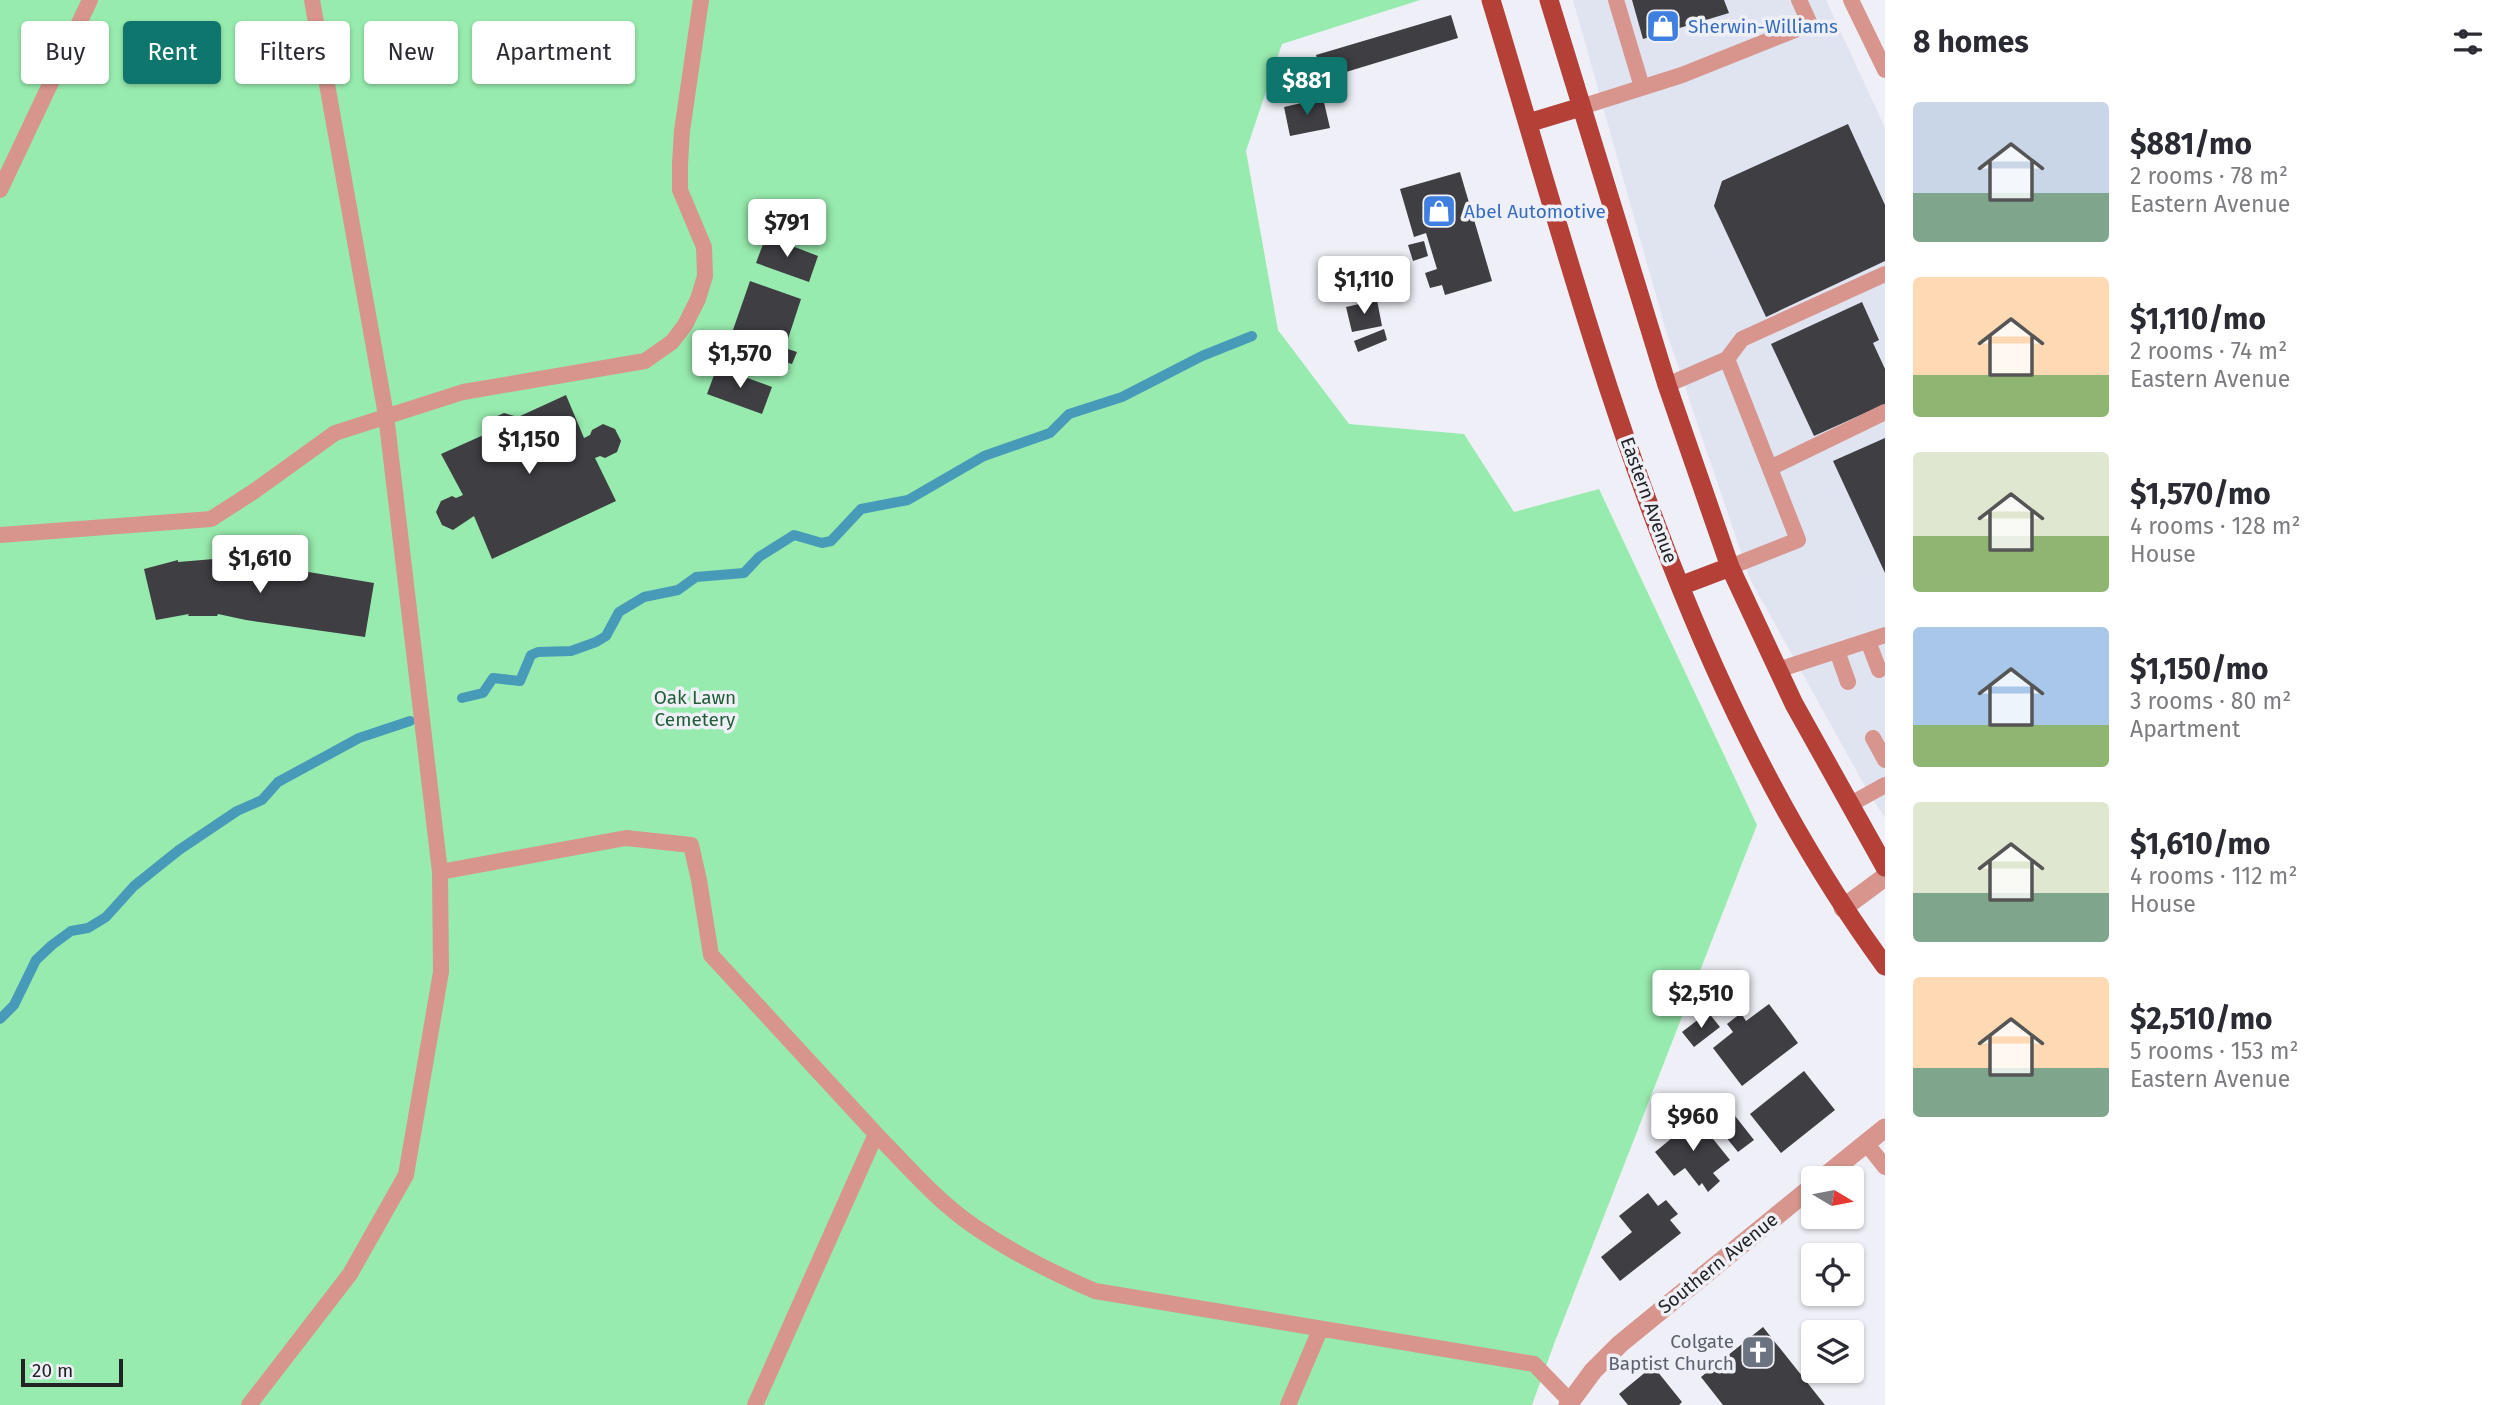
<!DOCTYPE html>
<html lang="en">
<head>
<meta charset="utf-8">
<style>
  :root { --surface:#fff; --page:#f2f2f3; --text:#2b2b33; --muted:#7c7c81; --accent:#0f766e }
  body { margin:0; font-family:"Fira Sans",sans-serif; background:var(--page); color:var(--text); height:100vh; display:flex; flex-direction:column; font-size:26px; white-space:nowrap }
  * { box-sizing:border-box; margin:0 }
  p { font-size:23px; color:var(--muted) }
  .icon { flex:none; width:38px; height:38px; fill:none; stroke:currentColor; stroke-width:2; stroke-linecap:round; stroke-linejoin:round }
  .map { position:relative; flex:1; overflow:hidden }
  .side { display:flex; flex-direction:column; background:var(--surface); width:630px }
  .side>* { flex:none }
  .guide { position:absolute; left:21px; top:21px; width:665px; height:63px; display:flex; gap:14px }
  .needle { width:46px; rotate:100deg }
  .controls { position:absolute; left:1801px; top:1166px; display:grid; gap:14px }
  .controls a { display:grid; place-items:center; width:63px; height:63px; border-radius:7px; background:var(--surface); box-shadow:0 2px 5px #0004; font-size:35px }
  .scale { position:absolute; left:21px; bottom:18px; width:102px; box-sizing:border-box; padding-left:7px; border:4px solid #222325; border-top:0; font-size:19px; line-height:24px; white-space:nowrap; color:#222325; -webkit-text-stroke:5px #eff0f7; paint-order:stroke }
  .price { position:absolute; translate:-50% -60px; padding:0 16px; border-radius:7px; background:#fff; color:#222; font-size:23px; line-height:46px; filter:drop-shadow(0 2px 4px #0008) }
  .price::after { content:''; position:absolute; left:50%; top:42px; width:21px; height:16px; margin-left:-10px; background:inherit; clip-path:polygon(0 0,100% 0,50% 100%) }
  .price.selected { background:var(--accent); color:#fff }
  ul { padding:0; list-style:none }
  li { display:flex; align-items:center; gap:21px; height:175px; padding:0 28px }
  li span { display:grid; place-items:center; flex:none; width:196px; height:140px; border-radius:7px; color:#555 }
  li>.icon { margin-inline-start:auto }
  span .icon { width:84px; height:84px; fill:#fffc; stroke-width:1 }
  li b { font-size:30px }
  h2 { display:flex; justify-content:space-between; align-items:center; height:84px; padding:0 28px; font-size:30px }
  .chip { padding:0 24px; border-radius:7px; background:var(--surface); box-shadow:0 2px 5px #0004; font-size:24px; line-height:63px }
  .chip.selected { background:var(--accent); color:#fff }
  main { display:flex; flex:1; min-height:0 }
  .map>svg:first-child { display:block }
  .built { fill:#e0e3f0 }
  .green { fill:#98ebaf }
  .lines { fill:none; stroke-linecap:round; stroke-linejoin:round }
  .stream { stroke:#479bb9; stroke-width:10 }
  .building { fill:#3e3e43 }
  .service { stroke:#d7958d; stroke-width:16 }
  .minor { stroke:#d7958d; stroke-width:19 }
  .primary { stroke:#b54038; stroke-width:19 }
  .labels { text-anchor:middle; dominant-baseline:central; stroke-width:7; stroke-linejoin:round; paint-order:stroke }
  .shop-label { font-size:19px; fill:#366cbe; stroke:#eff0f7; text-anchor:start }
  .street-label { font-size:19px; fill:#222325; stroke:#eff0f7 }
  .park-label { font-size:19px; fill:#215e37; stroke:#eff0f7 }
  .worship-label { font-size:19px; fill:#5b616d; stroke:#eff0f7; text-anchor:end }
</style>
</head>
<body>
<main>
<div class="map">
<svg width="1885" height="1405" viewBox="0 0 1885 1405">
  <rect width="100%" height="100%" fill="#eff0f7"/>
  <path class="built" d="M1573,0h253l59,128v690l-18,-28 -117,-211 -84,-248z"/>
  <path class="green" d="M0,0h1420l-138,44 -36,107 32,179 71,94 115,10 50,78 85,-23 158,336 -203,519 -22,61h-1532z"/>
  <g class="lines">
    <path class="stream" d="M462,698l21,-5 10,-15 27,3 11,-26 7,-3 33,-1 25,-9 10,-6 13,-24 25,-15 34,-7 18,-13 48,-4 15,-16 35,-22 28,8 9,-2 30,-32 47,-9 76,-44 66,-23 19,-19 53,-17 80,-41 50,-20
      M0,1019l14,-14 22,-45 16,-15 19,-14 17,-3 18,-11 28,-31 45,-36 58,-39 25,-11 16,-18 81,-44 51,-17"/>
  </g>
  <path class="building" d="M1632,0h92l5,13 -86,26z
    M1451,15l7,23 -135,41 -7,-24z
    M1323,98l7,30 -40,8 -6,-29z
    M1848,124l37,81v56l-119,56 -52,-111 8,-25z
    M1460,172l32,109 -47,14 -3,-10 -12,3 -5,-15 12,-4 -11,-36 -12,4 -14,-48z
    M766,236l52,20 -9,26 -53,-19z
    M1424,241l4,15 -15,5 -5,-16z
    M750,281l51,18 -16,49 12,4 -5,12 -13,-4 -3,8 -50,-18z
    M1377,300l5,26 -30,6 -6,-25z
    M1862,302l17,38 -6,3 12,26v35l-71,32 -43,-92z
    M1384,329l3,11 -29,12 -4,-11z
    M717,367l55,20 -10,27 -55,-20z
    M566,395l18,43 6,-3 2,-5 11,-6 12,5 6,12 -4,11 -12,6 -5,-2 -5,2 21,43 -124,58 -18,-43 -21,14 -11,-5 -6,-13 5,-11 11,-5 4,2 7,-3 -22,-41 47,-21 5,-15 11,-5 14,4z
    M1885,438v135l-52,-112z
    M214,559l40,6 1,-2 119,20 -9,54 -119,-17 -28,-6 -1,2h-29l1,-2 -33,6 -12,-51 34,-9v2z
    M1769,1004l29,39 -56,43 -29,-38 20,-16 -6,-8 14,-11 5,8z
    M1708,1012l12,15 -26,20 -12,-15z
    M1804,1071l31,39 -54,43 -31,-39z
    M1732,1112l22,28 -16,12 -22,-27z
    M1682,1116l8,9 7,-6 33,41 -17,13 7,8 -12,11 -6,-9 -3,3 -14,-18 -11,8 -19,-24 23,-19 -7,-8z
    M1648,1193l10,13 8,-6 12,14 -8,6 11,13 -61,48 -19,-24 31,-25 -13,-16z
    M1763,1327l62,78h-102l-22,-28z
    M1653,1366l29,36 -3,3h-51l-9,-11z"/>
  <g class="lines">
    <path class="service" d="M312,0l74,415 54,457 186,-34 65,7 8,35 12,75 165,179 -121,271
      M1616,0l26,87
      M1851,0l34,70
      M1581,107l101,-32 128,-51 -11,-24
      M0,190l90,-190
      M1727,359l15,-20 143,-65
      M1667,385l60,-26 71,181 -68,27
      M1770,468l115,-56
      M0,535l211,-16 42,-27 82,-59 128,-41 182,-31 27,-19 13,-17 13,-26 7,-23 -1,-29 -24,-57v-26l2,-33 19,-131
      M1868,641l11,29
      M1837,651l11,31
      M1778,670l107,-35
      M1873,738l12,22
      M1849,805l36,-20
      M876,1134c31,32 62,68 99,93 38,26 78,46 120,64l439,73 36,37
      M1866,1143l19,24
      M249,1405l101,-131 56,-99 35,-203 -1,-100
      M1288,1405l32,-75"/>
    <path class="minor" d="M1843,908l42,-31
      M1823,1178l62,-50
      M1568,1405l25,-34 27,-27 193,-158"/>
    <path class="primary" d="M1491,0c100,331 186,683 394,966
      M1549,0l118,385 63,182 64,137 91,163
      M1528,123l53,-16
      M1680,586l50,-19"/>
  </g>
  <defs>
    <g id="shop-square" transform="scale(1.75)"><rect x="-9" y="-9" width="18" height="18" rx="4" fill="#3f7fe0" stroke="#eff0f7"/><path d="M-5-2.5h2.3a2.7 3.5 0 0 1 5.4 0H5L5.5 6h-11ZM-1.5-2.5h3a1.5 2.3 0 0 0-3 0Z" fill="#fff"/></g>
    <g id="church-square" transform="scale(1.75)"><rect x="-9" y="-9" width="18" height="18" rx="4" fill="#6b7280" stroke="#eff0f7"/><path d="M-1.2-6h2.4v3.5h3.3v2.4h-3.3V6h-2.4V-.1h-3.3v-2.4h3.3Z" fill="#fff"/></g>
  </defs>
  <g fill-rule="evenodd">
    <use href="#shop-square" x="1663" y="26"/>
    <use href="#shop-square" x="1439" y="211"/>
    <use href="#church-square" x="1758" y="1352"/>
  </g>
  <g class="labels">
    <g class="shop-label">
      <text x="1688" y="26">Sherwin-Williams</text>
      <text x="1464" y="211">Abel Automotive</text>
    </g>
    <g class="street-label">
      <text transform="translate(1649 500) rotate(70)">Eastern Avenue</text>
      <text transform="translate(1718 1263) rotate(-39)">Southern Avenue</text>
    </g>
    <g class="park-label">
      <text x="695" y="697">Oak Lawn<tspan x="695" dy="22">Cemetery</tspan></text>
    </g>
    <g class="worship-label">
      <text x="1734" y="1341">Colgate<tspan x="1734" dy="22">Baptist Church</tspan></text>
    </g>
  </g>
</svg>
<div class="controls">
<a><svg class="needle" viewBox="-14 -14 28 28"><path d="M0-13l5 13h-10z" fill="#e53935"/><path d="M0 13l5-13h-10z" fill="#7c7c81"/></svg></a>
<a><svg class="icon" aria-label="locate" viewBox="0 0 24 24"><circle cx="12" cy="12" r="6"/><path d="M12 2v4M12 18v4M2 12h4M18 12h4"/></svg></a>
<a><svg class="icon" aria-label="layers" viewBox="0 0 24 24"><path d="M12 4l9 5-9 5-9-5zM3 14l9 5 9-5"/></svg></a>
</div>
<div class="scale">20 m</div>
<b class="price selected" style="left:1307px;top:117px">$881</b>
<b class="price" style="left:787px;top:259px">$791</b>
<b class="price" style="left:1364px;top:316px">$1,110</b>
<b class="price" style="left:740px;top:390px">$1,570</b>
<b class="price" style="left:529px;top:476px">$1,150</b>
<b class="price" style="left:260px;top:595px">$1,610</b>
<b class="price" style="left:1701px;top:1030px">$2,510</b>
<b class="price" style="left:1693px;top:1153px">$960</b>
<div class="guide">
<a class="chip">Buy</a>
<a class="chip selected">Rent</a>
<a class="chip">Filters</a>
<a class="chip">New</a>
<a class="chip">Apartment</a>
</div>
</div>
<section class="side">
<h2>8 homes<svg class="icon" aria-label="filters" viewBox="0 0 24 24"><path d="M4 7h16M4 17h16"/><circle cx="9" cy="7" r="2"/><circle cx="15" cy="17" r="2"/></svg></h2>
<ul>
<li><span style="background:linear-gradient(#c9d6e8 65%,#7fa58c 0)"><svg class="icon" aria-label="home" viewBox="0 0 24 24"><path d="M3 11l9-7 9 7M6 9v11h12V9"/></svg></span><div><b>$881/mo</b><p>2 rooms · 78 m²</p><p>Eastern Avenue</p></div></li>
<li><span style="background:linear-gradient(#ffd9b3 70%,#8fb573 0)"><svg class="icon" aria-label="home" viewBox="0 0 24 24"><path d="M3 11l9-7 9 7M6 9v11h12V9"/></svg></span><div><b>$1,110/mo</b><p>2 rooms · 74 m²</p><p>Eastern Avenue</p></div></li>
<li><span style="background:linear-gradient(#dfe7d0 60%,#8fb573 0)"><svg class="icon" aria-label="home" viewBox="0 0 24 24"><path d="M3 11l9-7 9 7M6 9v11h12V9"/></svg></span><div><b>$1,570/mo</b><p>4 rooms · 128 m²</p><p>House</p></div></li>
<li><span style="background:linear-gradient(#a9c7e8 70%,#8fb573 0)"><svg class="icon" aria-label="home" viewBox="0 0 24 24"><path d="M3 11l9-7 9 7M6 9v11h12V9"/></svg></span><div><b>$1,150/mo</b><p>3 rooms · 80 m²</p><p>Apartment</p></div></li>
<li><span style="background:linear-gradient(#dfe7d0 65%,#7fa58c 0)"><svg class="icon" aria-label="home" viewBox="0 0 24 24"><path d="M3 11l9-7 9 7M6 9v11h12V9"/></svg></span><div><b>$1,610/mo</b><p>4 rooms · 112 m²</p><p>House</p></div></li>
<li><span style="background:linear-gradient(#ffd9b3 65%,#7fa58c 0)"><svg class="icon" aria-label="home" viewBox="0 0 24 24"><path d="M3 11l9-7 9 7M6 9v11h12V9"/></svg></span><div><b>$2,510/mo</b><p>5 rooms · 153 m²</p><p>Eastern Avenue</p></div></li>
</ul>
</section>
</main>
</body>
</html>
